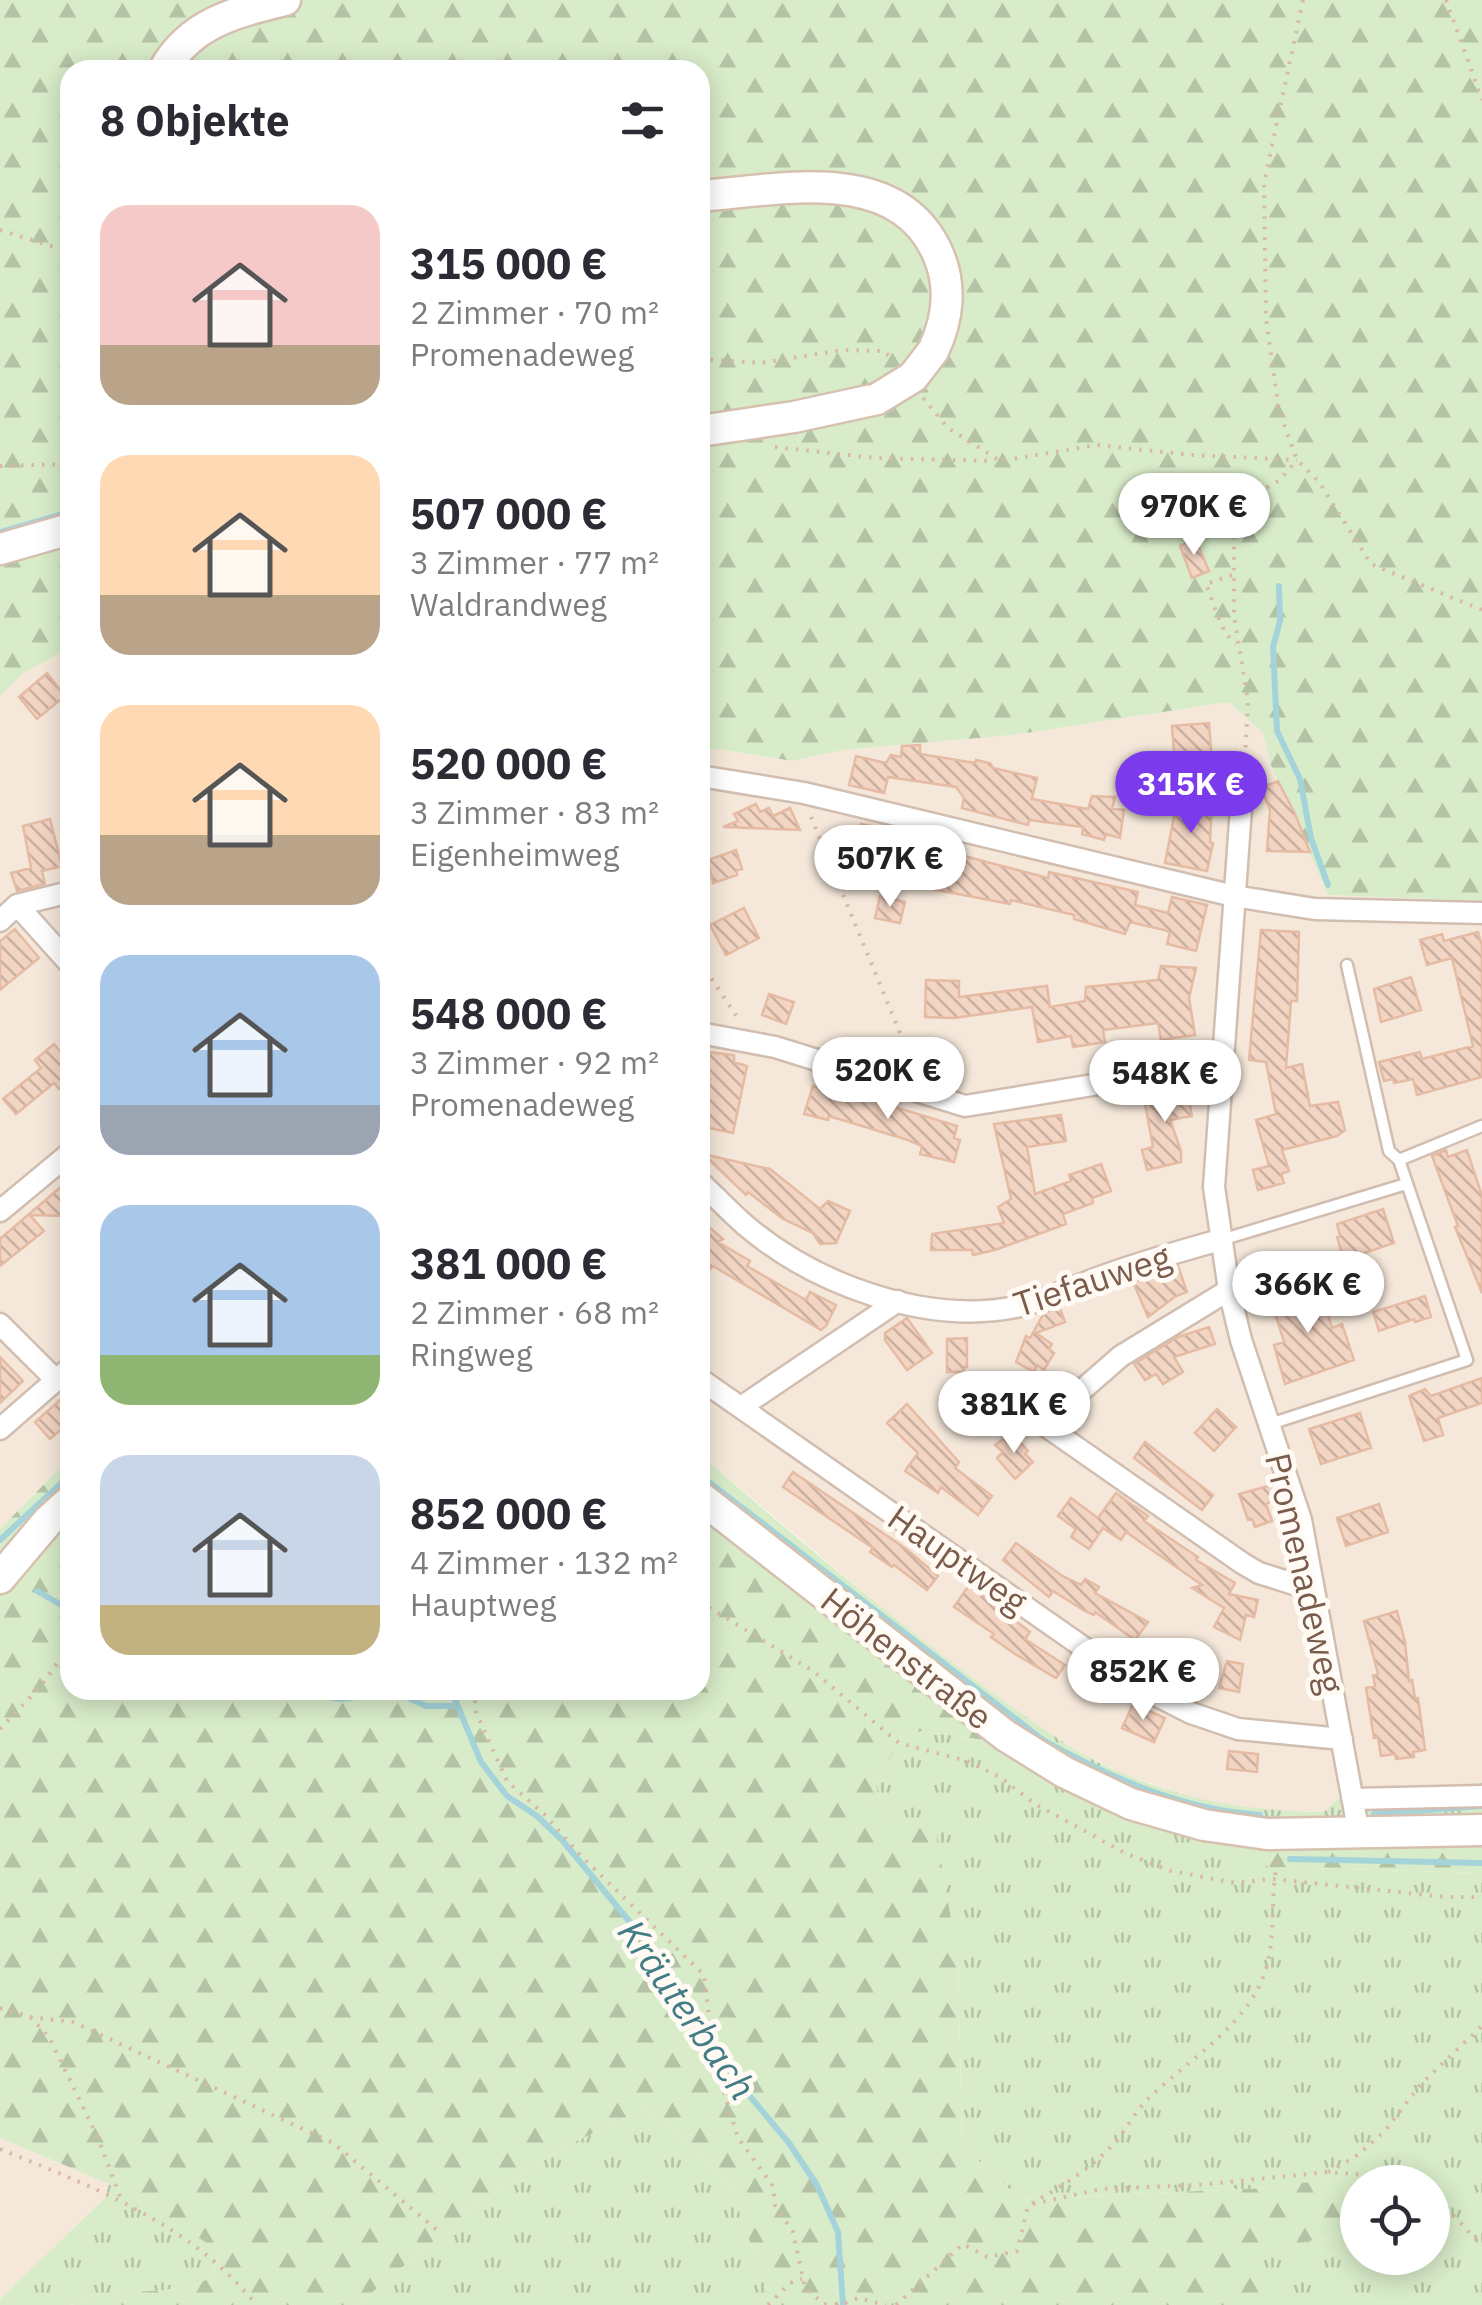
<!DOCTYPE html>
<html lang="de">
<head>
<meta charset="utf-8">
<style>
  :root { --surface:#fff; --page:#f2f2f3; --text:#2b2b33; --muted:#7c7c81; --accent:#7c3aed }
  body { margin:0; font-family:"IBM Plex Sans",sans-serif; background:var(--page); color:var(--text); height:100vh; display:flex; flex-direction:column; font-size:38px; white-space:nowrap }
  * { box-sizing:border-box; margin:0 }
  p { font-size:32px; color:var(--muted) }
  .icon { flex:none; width:55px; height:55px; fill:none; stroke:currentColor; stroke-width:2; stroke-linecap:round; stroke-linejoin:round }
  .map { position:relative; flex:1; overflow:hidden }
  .panel { position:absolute; left:60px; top:60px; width:650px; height:1640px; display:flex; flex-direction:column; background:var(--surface); border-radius:30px; box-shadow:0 5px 25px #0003 }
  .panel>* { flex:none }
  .tools { position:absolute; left:1340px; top:2165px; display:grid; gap:20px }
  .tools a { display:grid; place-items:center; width:110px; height:110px; border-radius:50%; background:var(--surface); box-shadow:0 5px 25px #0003; font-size:50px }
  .price { position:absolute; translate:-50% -85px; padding:0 22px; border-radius:35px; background:#fff; color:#222; font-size:32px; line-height:65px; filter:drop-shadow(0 2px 5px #0008) }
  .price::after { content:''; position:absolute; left:50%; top:60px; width:30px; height:22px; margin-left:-15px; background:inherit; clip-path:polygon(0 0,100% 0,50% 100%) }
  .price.on { background:var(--accent); color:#fff }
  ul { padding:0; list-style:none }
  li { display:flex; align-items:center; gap:30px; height:250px; padding:0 40px }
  li span { display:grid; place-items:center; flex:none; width:280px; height:200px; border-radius:30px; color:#555 }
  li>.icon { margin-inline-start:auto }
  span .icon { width:120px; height:120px; fill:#fffc; stroke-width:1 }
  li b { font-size:42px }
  h2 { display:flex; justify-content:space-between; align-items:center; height:120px; padding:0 40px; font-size:42px }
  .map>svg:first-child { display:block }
  .residential { fill:#f5e8da }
  .grass { fill:url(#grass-tufts) }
  .forest { fill:url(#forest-firs) }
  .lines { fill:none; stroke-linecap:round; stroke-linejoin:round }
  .stream { stroke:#a5d3da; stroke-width:6 }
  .building { fill:url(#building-back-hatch); stroke:#e6bba3; stroke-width:2.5 }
  .lane-casing { stroke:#d1beb0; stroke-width:15 }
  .street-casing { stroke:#d1beb0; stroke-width:25 }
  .secondary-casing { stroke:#d6c0b0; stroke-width:35 }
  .path { stroke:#d9b8a5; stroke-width:4; stroke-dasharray:2.5 8; stroke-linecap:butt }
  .lane { stroke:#fff; stroke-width:10 }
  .street { stroke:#fff; stroke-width:20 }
  .secondary { stroke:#fff; stroke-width:30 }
  .secondary-bridge-casing { stroke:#d6c0b0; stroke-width:35; stroke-linecap:butt }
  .secondary-bridge { stroke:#fff; stroke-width:30 }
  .labels { text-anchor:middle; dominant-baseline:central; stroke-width:10; stroke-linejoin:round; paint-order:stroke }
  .street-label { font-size:35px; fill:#7a5c4d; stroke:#fffaf3 }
  .water-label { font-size:38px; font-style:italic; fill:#437c86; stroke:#fffaf3 }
</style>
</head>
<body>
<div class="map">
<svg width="1482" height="2305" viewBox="0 0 1482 2305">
  <defs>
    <pattern id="grass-tufts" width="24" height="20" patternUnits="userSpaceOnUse" patternTransform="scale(2.5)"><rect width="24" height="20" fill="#d8ecc9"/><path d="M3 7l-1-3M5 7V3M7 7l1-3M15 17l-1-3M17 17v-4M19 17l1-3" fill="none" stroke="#b4c2a5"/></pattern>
    <pattern id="forest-firs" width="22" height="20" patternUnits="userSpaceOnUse" patternTransform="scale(2.5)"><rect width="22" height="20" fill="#d8ecc9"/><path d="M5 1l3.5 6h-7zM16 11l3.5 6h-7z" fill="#b4c2a5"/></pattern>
    <pattern id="building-back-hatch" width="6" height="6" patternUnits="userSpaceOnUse" patternTransform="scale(2.5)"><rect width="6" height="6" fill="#f3d5c3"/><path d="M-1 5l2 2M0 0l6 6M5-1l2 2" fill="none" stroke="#cab0a1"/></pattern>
  </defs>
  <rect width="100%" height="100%" fill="#fdf6ec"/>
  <path class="residential" d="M70,647v811l-70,71v-832l21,-22z
    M1229,702l34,31 7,30 58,132 154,6v882l-105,5 -37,9 -15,15 -62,-1 -58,-9 -82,-28 -37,-18 -44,-28 -126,-91 -216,-183v-705h16l78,12 50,-11 168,-15z
    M0,2138l109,46 -4,14 -105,101z"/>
  <path class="grass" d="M700,1454c94,82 188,162 289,236 43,30 86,65 135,84 68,28 128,37 200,38l16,-15 37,-9 105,-5v59l-214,25 214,6v432h-224v-47l51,-17 48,-9 1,26h74v-76l-75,1 -16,-5 -74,10 -247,11 -58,-54 -4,-186 -75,-141 -8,-37 28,-44 18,-6 82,12 -303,-259z
    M644,2110l33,21 53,54 42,120h-415l116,-97 90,-61z
    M109,2184l110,65 -6,27 -22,12 -99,7 -21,10h-71v-6l105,-101z"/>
  <path class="forest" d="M0,0h1482v901l-154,-6 -58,-132 -7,-30 -34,-31 -217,33 -168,15 -51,11 -77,-12h-16v-679h-630v577l-49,28 -21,22z
    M70,1458v232h630v-206l305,259 -84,-12 -18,6 -28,44 8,37 53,15 22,126 4,186 58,54 247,-11 74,-10 16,5v49l-48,9 -50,17 -1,47h-486l-42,-120 -53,-54 -33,-21 -81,37 -90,61 -116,97h-286l21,-10 99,-7 22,-12 6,-26 -110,-66 -109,-46v-609z
    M1482,1842v31l-214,-6 -16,-14 90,-8z"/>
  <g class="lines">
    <path class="stream" d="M0,532l70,-20
      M1279,586l1,35 -7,26 4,84 23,48 11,59 17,47
      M700,1475l343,265c68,38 139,70 217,75
      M67,1532l3,-4
      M0,1540l70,-65
      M37,1591l33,19
      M323,1690l5,7 12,2 56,-7 30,14h31
      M451,1690l30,72 26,34 30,20 25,24 87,105 30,40 19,32 13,33 78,93 28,42 21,47 5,73
      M1374,1814l108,-8
      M1290,1859l192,4"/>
  </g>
  <path class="building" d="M1195,538l14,33 -17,7 -12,-32z
    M47,673l18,23 -28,23 -18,-22z
    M1209,723l3,40 -37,3 -3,-40z
    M920,745v9l55,9 1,-3 14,3 3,5 44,10 -5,21 56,10 4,-13 23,1 -3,12 12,1 -4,28 -14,-4 -2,6 -22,-6 1,-7 -54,-7 -1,5 -66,-17 2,-10 -8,-11 -68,-10 -4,16 -35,-8 7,-29 30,7 5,-8 10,2 1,-11z
    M1278,781l17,33 15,38 -43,-1 3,-41 -9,-22z
    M1177,801l35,2 -2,39 3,1 -6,28 -42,-8z
    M756,804l4,8 9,-4 4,8 17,-8 10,22 -77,-3 15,-6 -4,-7z
    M50,819l12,47 -20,5 3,13 -28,7 -6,-18 20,-5 -8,-42z
    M861,824l37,8 -7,34 -33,-8 1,-7 -10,-12 9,-5z
    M736,850l6,19 -5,1v5l-24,8 -5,-23z
    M941,850l107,28 1,-6 89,20 -3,13 33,8 4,-16 35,8 -11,46 -29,-7 3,-12 -6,-2 -34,-8 -5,12 -51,-15v-4l-63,-15 -1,4 -78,-15z
    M880,896l25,6 -5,21 -25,-5z
    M744,908l15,30 -33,17 -16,-30z
    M15,929l24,29 -39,32v-49z
    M1261,930l38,2 -2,69h-6l-5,67 16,-4 8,42 28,-4 7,28 -8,6 -55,14 7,21 -8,3 3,9 -26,7 -5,-20 16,-4 -13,-46 20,-6 -10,-52 -17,-2z
    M1478,932l4,14v131l-65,18 -4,-16 -19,4 -1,-4 -9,2 -5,-19 41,-10 2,7 51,-13 -21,-88 -25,7 -7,-25 22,-6 2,7z
    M1161,966l35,2 -7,30 6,37 -34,5 -3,-17 -55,7 2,12 -32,5 -2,-11 -33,6 -6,-35 -78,11 -29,-1 1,-37 33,1v16l88,-11 3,21 35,-6 1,-14 72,-7z
    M1411,977l10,33 -40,12 -7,-33z
    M769,994l25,8 -8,22 -24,-9z
    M54,1044l16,19v16l-11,10 -5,-6 -38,31 -13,-15 38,-31 -6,-8z
    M708,1052l26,3v7l13,4 -14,67 -33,-7 10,-47h-5z
    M1186,1084l6,32 -22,4 11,31v11l-34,8 -5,-20 11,-3 -8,-43 6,-1 -3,-12z
    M813,1086l48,16 2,-5 94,29 -3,12 6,2 -6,22 -34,-8 2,-8 -14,-6 -79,-24 -1,4 -24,-6z
    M1061,1115l5,26 -39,6 8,47 36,-13 -2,-6 32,-11 10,27 -19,7 1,5 -30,11 3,10 -71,26 -22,5 -1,-5h-41l1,-16 72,-11 -6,-16 13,-8 -17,-75z
    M1446,1150l2,7 19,-7 15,46v97l-27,-66 3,-1 -26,-70z
    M703,1154l67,15 50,40 8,-8 22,10 -14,32 -16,1 -7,-11 -30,-14 -35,-27 -2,3z
    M70,1179v37l-40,-1 14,16 -44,35v-27z
    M1383,1209l11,34 -50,17 -7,-23 3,-1 -3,-12z
    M700,1219l23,20 -5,3 32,19 -3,5 59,34 4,-8 26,13 -10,21 -5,4 -108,-64 -13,16z
    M1178,1266l9,26 -11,4 -28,21 -15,-35z
    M1314,1287l2,6 5,-2 11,37 10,-4 12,36 -69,24 -11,-39 10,-3 -13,-42z
    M1425,1296l6,21 -16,5 -1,-3 -35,12 -6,-19z
    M1060,1308l5,14 -29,11 16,11 -3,5 5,4 -10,17 -7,-5 -3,7 -18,-10 10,-26 4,2 14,-25z
    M907,1318l25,35 -25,17 -22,-30v-7z
    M1209,1327l6,17 -41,13 9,15 -20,12 -7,-10 -11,6 -11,-16 44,-27z
    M967,1338v29h-3v5h-17v-33z
    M0,1357l23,24 -23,22z
    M1482,1378v25l-44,15 5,17 -19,6 -15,-45 16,-7 6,7z
    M60,1400l10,13v9l-20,17 -15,-17z
    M907,1404l52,58 -4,6 37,28 -14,19 -37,-28 -3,6 -33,-22 13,-18 -31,-30z
    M1217,1409l19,18 -22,24 -19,-18z
    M1360,1413l11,35 -50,16 -12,-35z
    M1012,1433l16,18 -3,3 8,8 -18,17 -18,-21 6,-6 -8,-7z
    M1145,1442l68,53 -11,15 -68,-52z
    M793,1472l112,76 33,28 -11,14 -33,-25 -2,2 -22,-15 3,-4 -90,-61z
    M1275,1484l4,13 -13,7 6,17 -17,6 -3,-8 -4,1 -9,-26z
    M1116,1493l32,23 -4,5 54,36 -2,3 39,23 -6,11 29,6 -4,17 -8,-2 -6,25 -26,-13 10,-19 -32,-20 10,-3 -76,-53 -5,8 -18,-12 -14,21 -18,-12 5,-8 -18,-13 13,-18 27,20z
    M1379,1504l9,28 -42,14 -9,-28z
    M1016,1543l48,34 17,8 4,-6 14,8 -4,6 53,29 -13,18 -40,-28 -1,3 -9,-4 -32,-20 -4,6 -46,-37z
    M969,1585l61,47 -5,7 40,26 -9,13 -41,-24 -24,-17 3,-3 -40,-27z
    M1397,1611l8,31 4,39 3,-1 3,18h3l7,52 -12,2 1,5 -18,2 -1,-5 -14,2 -3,-19 -4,1 -8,-50 9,-2 -2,-11 5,-1 -14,-53z
    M1227,1661l16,3 -4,28 -20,-4z
    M1133,1704l32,14 -11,24 -32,-14z
    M1229,1751l29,3 -1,18 -30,-3z"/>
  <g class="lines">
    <g class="lane-casing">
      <path id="lane" d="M1347,965l42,186 10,9
        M1221,1240l185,-56
        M1270,1424l197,-64 -68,-200 83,-34"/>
    </g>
    <g class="street-casing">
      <path id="street" d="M700,776l104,17 430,103 81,13 167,4
        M1243,780l-29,407 15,103 12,50 60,180 58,314
        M17,905l53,59
        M0,921l17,-16 53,-13
        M700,1033l75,14 190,59 256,-42
        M700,1182c15,14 29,29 45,43 69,59 180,100 271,82 29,-6 59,-21 87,-31 39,-14 77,-25 117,-36
        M0,1211l70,-58
        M1229,1290l-108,66 -78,68 199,139 17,10 54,17
        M0,1324l56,56
        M700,1379l440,308 51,26 47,16 104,10
        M741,1407l157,-106
        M0,1429l70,-61
        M1354,1799l128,-3"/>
    </g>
    <g class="secondary-casing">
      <path id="secondary" d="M164,70c26,-47 72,-58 121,-70
        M700,196c79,-6 198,-34 238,58 14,32 10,66 -5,97
        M700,431l94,-14 83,-18
        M0,549l70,-20
        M700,1497l306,239 58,36 67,32 73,21 63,9 215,-4
        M0,1578l49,-58 21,-19"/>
    </g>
    <path class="path" d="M1303,0l-39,183 2,136 13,92 18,49 22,22 52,82 111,46
      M1446,0l36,100
      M0,230l70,22
      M700,359l61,4 82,-13 41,1 8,8
      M923,398l25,30 52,33 97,-16 95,10 105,5
      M775,447l100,11 120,3
      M0,466l70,-2
      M1232,575l-26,9c8,19 14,48 30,60
      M1245,758l3,-57 -14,-85v-82l23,-41 23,-13 17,-20
      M811,817l103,250
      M700,961l37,56
      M700,1602l113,69 86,72 68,18 33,16 35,27 92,50 44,17 64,12 38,-4 173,18h36
      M475,1690v20l32,71 38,34 36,41 123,119 11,89 23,74 35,48 2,19 18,27 12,56 19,16h19l15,-6 28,7
      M0,1729l41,-43 29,-41
      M0,2008l30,9 19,20 49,101 24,64
      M30,2017l43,5 260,121 109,91
      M0,2149c91,37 194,76 256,156
      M1328,2172l27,-15 29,-25 37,-48 61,-58
      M1432,2192l50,54
      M1033,2204l68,-15 96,-4 131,-13 76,6 11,4
      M768,2305l22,-22 12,-4
      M896,2305l67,-61 24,13 30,-6 11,-45c31,-19 63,-36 86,-63 14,-15 22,-34 38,-48 39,-37 101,-74 115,-130 9,-34 3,-71 11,-106"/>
    <use href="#lane" class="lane"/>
    <use href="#street" class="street"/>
    <use href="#secondary" class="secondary"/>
    <g class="secondary-bridge-casing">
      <path id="secondary-bridge" d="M877,399l36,-22 20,-26"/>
    </g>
    <use href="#secondary-bridge" class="secondary-bridge"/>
  </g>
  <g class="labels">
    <g class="street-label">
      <text transform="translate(1092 1280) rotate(-18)">Tiefauweg</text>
      <text transform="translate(958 1559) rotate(35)">Hauptweg</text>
      <text transform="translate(1305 1573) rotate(77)">Promenadeweg</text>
      <text transform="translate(907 1658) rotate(38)">Höhenstraße</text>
    </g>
    <g class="water-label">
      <text transform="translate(688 2009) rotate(55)">Kräuterbach</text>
    </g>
  </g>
</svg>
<div class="tools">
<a><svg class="icon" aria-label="locate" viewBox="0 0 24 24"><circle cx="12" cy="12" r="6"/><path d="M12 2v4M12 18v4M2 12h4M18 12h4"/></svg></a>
</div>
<b class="price" style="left:1194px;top:558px">970K €</b>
<b class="price on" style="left:1191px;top:836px">315K €</b>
<b class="price" style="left:890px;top:910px">507K €</b>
<b class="price" style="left:888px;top:1122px">520K €</b>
<b class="price" style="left:1165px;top:1125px">548K €</b>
<b class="price" style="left:1308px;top:1336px">366K €</b>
<b class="price" style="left:1014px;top:1456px">381K €</b>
<b class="price" style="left:1143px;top:1723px">852K €</b>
<section class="panel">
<h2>8 Objekte<svg class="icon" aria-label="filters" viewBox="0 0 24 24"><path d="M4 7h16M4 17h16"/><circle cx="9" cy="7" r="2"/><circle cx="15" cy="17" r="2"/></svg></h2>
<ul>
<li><span style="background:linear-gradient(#f6c9c9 70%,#b9a48a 0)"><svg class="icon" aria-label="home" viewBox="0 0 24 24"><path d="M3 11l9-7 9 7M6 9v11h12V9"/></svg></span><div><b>315 000 €</b><p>2 Zimmer · 70 m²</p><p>Promenadeweg</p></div></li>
<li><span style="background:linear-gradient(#ffd9b3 70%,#b9a48a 0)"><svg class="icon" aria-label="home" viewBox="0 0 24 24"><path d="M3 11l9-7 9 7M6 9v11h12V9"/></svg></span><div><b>507 000 €</b><p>3 Zimmer · 77 m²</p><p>Waldrandweg</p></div></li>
<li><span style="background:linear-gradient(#ffd9b3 65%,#b9a48a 0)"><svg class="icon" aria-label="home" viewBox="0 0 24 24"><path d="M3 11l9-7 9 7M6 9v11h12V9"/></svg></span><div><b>520 000 €</b><p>3 Zimmer · 83 m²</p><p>Eigenheimweg</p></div></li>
<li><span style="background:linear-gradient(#a9c7e8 75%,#9aa5b1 0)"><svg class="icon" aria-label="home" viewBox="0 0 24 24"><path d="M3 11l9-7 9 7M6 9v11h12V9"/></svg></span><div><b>548 000 €</b><p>3 Zimmer · 92 m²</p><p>Promenadeweg</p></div></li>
<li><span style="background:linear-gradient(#a9c7e8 75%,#8fb573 0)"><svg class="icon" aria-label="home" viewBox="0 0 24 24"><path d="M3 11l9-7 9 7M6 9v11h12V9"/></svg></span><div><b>381 000 €</b><p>2 Zimmer · 68 m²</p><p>Ringweg</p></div></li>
<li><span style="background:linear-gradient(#c9d6e8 75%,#c2b280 0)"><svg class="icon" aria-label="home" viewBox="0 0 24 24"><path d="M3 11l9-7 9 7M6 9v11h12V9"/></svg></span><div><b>852 000 €</b><p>4 Zimmer · 132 m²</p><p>Hauptweg</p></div></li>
</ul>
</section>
</div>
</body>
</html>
